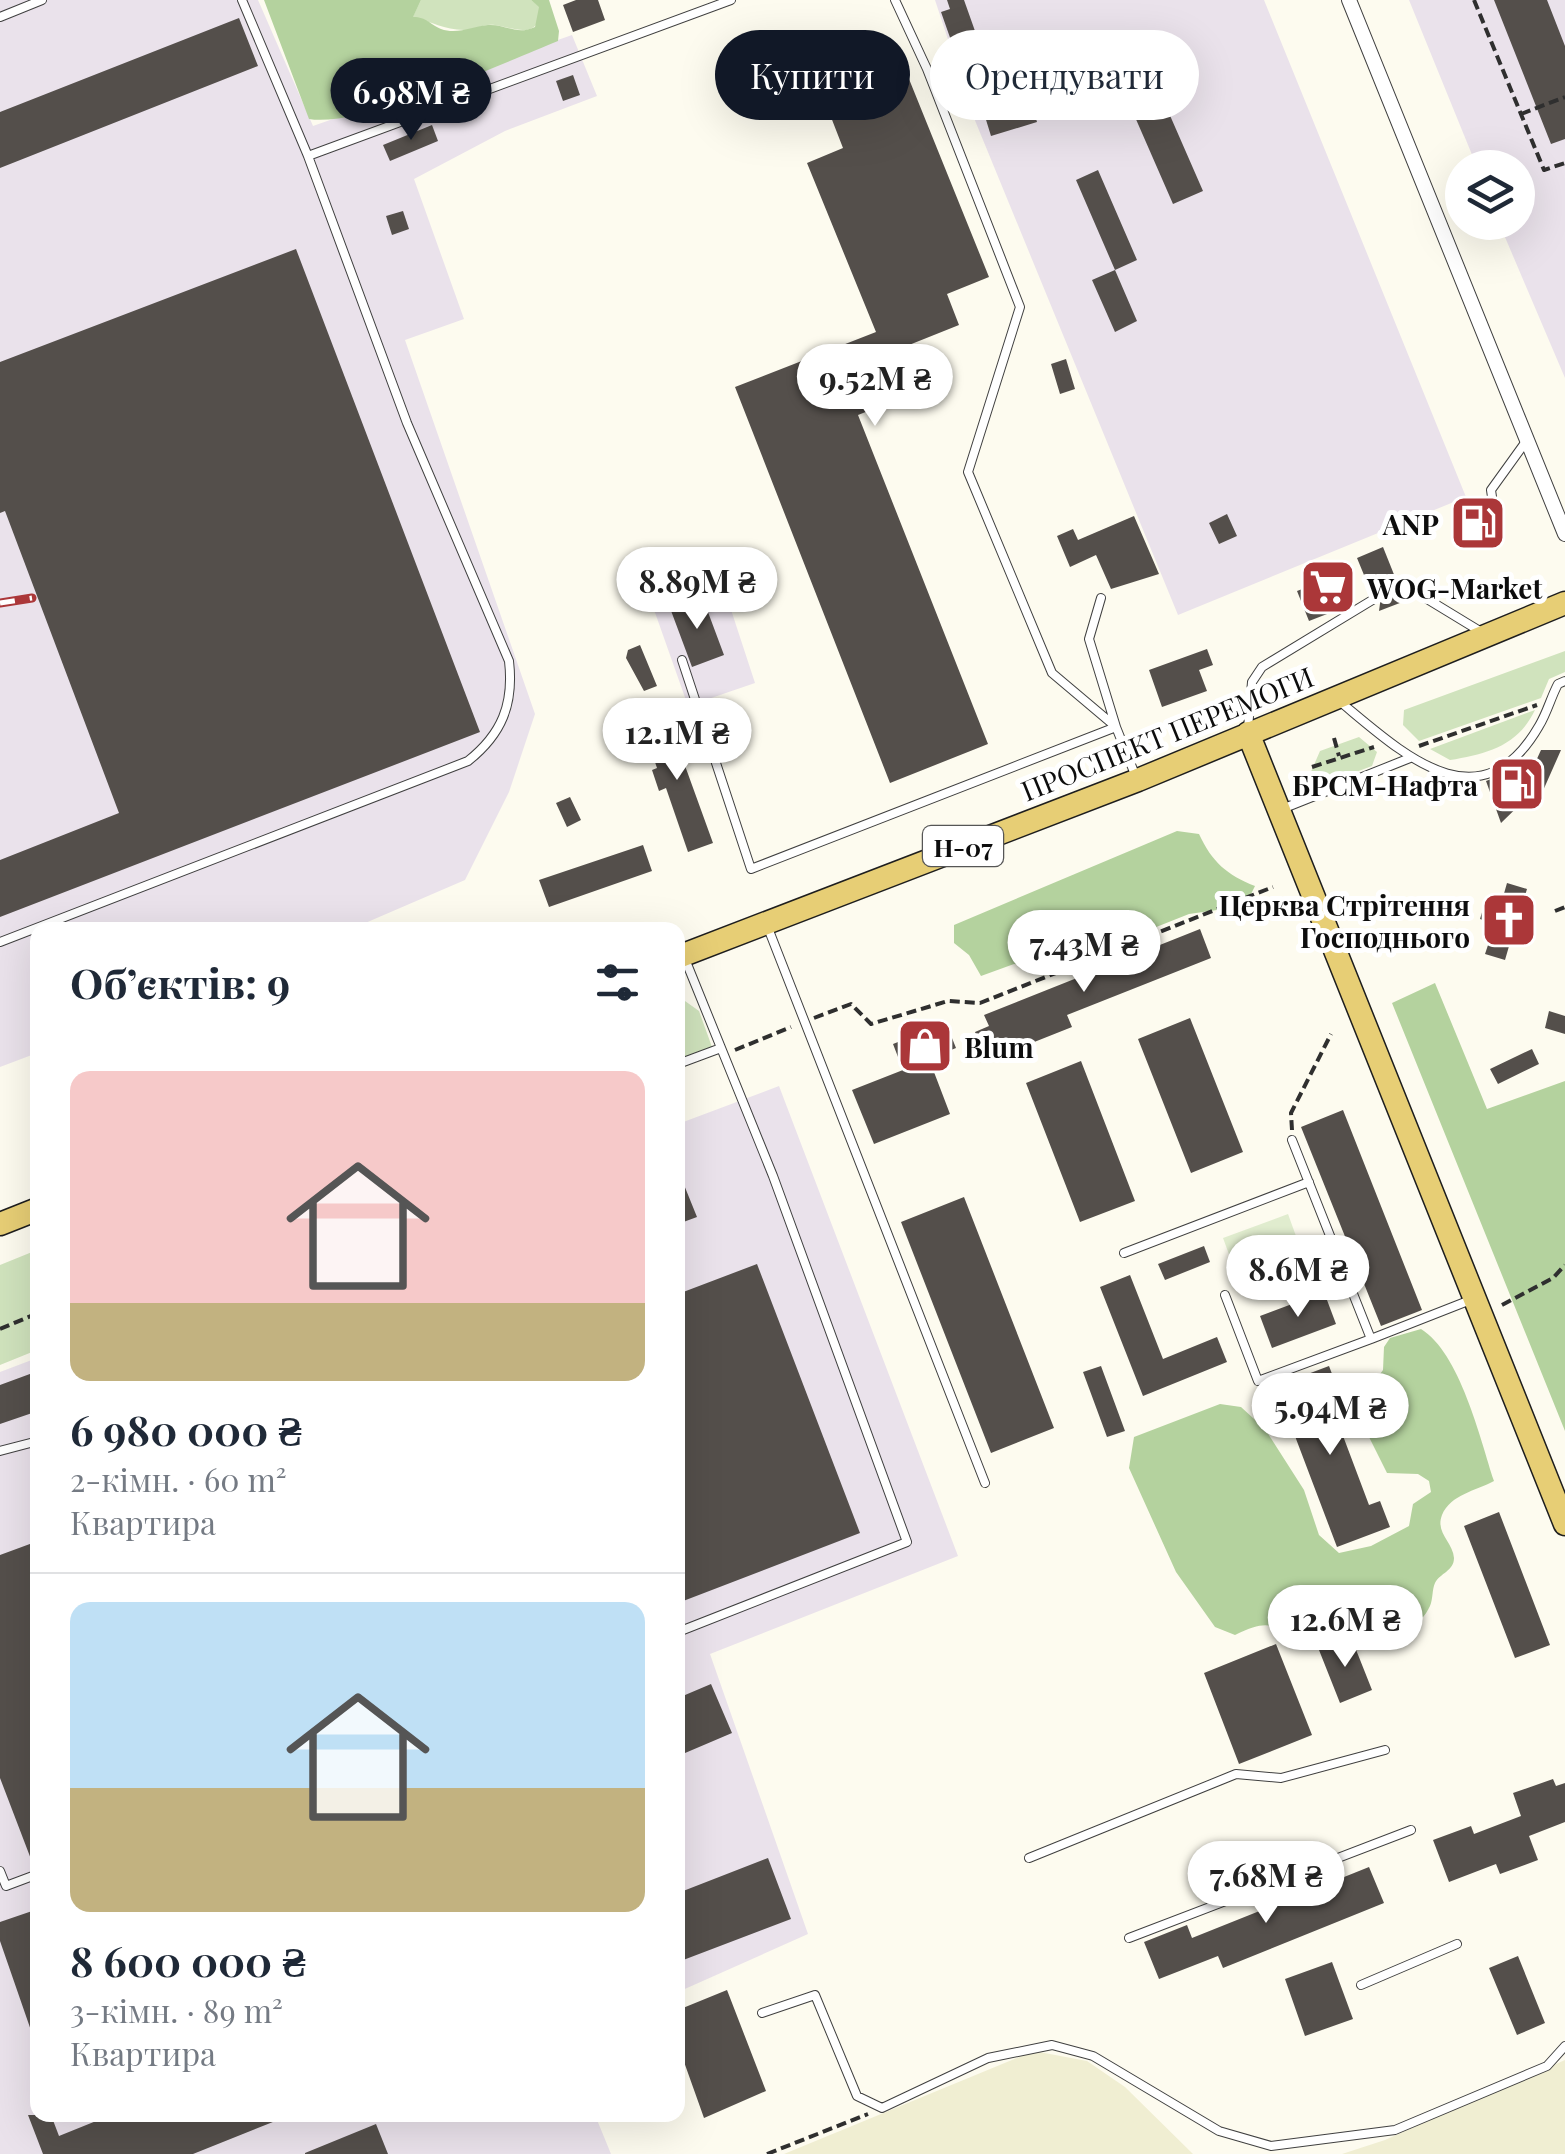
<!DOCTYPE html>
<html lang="uk">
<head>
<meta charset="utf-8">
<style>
  :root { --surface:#fff; --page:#f2f2f3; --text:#1f2937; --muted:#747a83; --line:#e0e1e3; --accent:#111827 }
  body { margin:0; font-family:"Playfair Display",serif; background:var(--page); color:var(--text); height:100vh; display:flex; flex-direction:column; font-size:38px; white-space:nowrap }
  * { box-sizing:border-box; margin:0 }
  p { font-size:32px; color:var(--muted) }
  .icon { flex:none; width:55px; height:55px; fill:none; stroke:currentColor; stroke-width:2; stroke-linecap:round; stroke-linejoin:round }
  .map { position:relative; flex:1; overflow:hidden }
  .panel { position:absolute; left:30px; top:922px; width:655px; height:1200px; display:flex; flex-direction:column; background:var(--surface); border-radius:20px; box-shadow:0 10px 40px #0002 }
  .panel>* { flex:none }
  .top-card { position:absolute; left:715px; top:30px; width:700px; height:90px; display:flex; gap:20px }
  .controls { position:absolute; left:1445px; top:150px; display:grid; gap:20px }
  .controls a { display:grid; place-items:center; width:90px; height:90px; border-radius:50%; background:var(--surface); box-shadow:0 10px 40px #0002; font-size:50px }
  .price { position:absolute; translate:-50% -85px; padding:0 22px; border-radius:35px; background:#fff; color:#222; font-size:32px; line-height:65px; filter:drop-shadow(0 2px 5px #0008) }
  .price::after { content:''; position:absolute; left:50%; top:60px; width:30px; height:22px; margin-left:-15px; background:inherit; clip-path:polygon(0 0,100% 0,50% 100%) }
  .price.active { background:var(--accent); color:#fff }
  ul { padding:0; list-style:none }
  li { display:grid; align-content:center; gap:20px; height:530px; padding:0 40px }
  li+li { border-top:2px solid var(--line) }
  li span { display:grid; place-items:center; height:310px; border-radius:20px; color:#555 }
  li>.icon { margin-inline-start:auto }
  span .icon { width:180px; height:180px; fill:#fffc; stroke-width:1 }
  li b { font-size:42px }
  h2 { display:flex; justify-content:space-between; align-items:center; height:120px; padding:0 40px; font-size:42px }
  .pill { padding:0 35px; border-radius:45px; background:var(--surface); box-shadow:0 10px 40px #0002; font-size:35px; line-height:90px }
  .pill.active { background:var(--accent); color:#fff }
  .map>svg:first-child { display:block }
  .industrial { fill:#eae2eb }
  .farmland { fill:#f0eed2 }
  .green { fill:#d0e3bd }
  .forest { fill:#b4d29e }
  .pitch { fill:#e0ecce }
  .building { fill:#544f4b }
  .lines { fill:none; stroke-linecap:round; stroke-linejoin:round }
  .lane-casing { stroke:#404040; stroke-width:10 }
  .street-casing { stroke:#404040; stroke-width:16 }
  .primary-casing { stroke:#1e1e1e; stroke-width:25 }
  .path { stroke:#2f2f2f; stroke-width:4; stroke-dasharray:10 5; stroke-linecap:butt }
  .lane { stroke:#fff; stroke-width:8 }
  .street { stroke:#fff; stroke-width:14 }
  .primary { stroke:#e7ce75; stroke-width:22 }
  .rail-casing { stroke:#ab3739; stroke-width:9 }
  .rail { stroke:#fff; stroke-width:5; stroke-dasharray:15; stroke-linecap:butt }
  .labels { text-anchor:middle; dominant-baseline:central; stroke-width:10; stroke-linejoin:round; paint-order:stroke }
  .shield { fill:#fff; stroke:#565656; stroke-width:2.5 }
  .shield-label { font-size:25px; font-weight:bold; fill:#0d0d0d }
  .poi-label { font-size:28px; font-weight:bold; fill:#0d0d0d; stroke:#fff; text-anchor:end }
  .street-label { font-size:28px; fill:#0d0d0d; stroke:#fff }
</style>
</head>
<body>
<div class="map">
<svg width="1565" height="2154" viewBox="0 0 1565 2154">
  <rect width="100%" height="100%" fill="#fdfbef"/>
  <path class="industrial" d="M0,0h258l55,126 259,-91 25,61 -92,35 -91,48 50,140 -59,21 130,374 -26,78 -44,88 -116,50h-311l-1,123 -37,14z
    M935,0h329l202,497 -288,118 -204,-497z
    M1409,0h156v378l-66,-155 19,-1v-54l-41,-1z
    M718,570l37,113 -67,23 -36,-102 8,-12z
    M779,1086l179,470 -248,98 98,280 -130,58v-868z
    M37,1358l1,757h557l16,39h-611v-782z"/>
  <path class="farmland" d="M1034,2051l53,10 38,26 68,67h-409z
    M1565,2060v94h-223l43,-14z"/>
  <path class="green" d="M421,0h110l9,7c1,33 -24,22 -45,18 -11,-2 -20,5 -31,5 -20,0 -32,-9 -52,-12z
    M1565,651v21l-16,7 -8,19 -122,43 -16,-16 1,-15z
    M1535,710c-17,36 -49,44 -85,50l-20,-11z
    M1359,737l18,15 -5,14 -53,20 -12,-5 13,-30z
    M685,1001l14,10 13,36 -34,13v-57z
    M37,1250v100l-37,15v-100z"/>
  <path class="forest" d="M264,0h157l-8,17c14,0 16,7 28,12 16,6 33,-3 47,-4 19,-1 28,11 47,2l4,-20 -8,-7h18l10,31 -1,10c-55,22 -197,87 -249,78z
    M1177,831l22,3c13,28 28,41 56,52l-10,20 -56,8 -131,52 -44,-2 -33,12 -12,-21 -15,-12v-18z
    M1435,983l52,126 78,-28v350l-173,-428z
    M1421,1329c39,24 59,109 73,152 -18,10 -43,13 -52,34 -7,18 11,27 12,43 0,13 -14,15 -19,25 -3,6 -2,16 -5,23 -10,22 -41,42 -64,36l-10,-21 -16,-13 -20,5 -8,20 -9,4c-34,-11 -33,-19 -68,-2l-20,-8 -39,-55 -47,-104 5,-31 86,-33 21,3 24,22 39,61 15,45 20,18 32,-7 38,-20 4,-22 18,-12 -2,-11 -11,-7 -31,-1 -29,-58 1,-11 24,-34 1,-23 6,-9z"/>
  <path class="pitch" d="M1288,1214l17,47 -65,23 -17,-46z"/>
  <path class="building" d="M576,0h22l7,20 -32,12 -10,-27z
    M947,0h17l33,93 29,-9 11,38 -46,14 -12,-39 -7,3 -31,-88 9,-3z
    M1494,0h53l18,46v93l-14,5z
    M239,18l19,48 -258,102v-56z
    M573,75l7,20 -17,6 -7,-20z
    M909,79l80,198 -42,17 12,31 -75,30 17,43 -43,17 130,329 -98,39 -155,-396 141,-55 -69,-169 36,-15 -14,-36z
    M1158,88l45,103 -30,13 -45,-103z
    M432,125l6,16 -48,20 -7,-16z
    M1098,170l39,90 -22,10 -39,-90z
    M403,211l6,18 -17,6 -6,-19z
    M296,249l184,483 -480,185v-57l119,-47 -114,-302 -5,2v-151z
    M1115,270l22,51 -22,11 -23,-52z
    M1066,359l9,30 -15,5 -9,-30z
    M1227,514l10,22 -18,8 -10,-21z
    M1134,516l25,58 -48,15 -15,-34 -26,12 -13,-31 16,-7 5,11z
    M1383,547l14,35 -3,11 11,8 -26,10 2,-15 -10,-4 -14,-34z
    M1329,579l11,30 -31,12 -12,-30z
    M702,596l22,59 -32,12 -22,-59z
    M640,645l17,41 -13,5 -18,-33 2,-8z
    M1207,649l6,16 -14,5 8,21 -45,16 -13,-37z
    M667,716l46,127 -25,9 -22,-64 -7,3 -7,-21 5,-2 -15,-44z
    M1541,750h20l-19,43h-10l-31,30 -15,-42 16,-6 28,-1z
    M570,797l11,23 -14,7 -11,-24z
    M643,845l9,26 -103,36 -10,-27z
    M1507,883l20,6 -4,13 13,12 -7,20 -15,-5 -9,31 -20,-6 10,-30 -15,-5 6,-20 15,5z
    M1200,929l11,29 -144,57 5,12 -86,34 -11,-29 14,-6 -5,-11z
    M1549,1011l16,5v18l-20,-6z
    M1190,1018l53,134 -52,21 -53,-134z
    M946,1023l10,25 -27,11 21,55 -76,30 -22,-54 51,-20 -10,-26z
    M1532,1049l7,15 -41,20 -8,-15z
    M1081,1061l54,140 -55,21 -54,-139z
    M1343,1110l79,200 -41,16 -80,-199z
    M678,1170l19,47 -19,7z
    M964,1197l90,231 -63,25 -90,-231z
    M1204,1246l6,16 -45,18 -7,-16z
    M757,1264l103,269 -182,70v-309z
    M1130,1275l33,84 54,-22 10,25 -84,34 -43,-109z
    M1324,1292l12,32 -64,24 -12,-32z
    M1101,1366l24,65 -18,6 -24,-65z
    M1329,1366l10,26 -11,4 41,109 11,-4 10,26 -53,20 -61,-161z
    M38,1371v40l-38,13v-39z
    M1499,1512l51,133 -35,13 -51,-132z
    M38,1541v326h-4l-34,-89v-223z
    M1351,1637l21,53 -32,13 -21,-53z
    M1276,1644l36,91 -73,29 -35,-91z
    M711,1684l21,49 -54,23v-58z
    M1553,1779l3,7 9,-3v39l-36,14 9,24 -38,14 -4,-10 -47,18 -16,-42 38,-14 3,8 47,-18 -8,-23z
    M768,1858l23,61 -113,43v-69z
    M1369,1867l15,36 -161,65 -5,-12 -59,23 -15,-37 43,-17 5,13z
    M38,1909v132l-3,1 -35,-101v-19z
    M1518,1956l27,67 -28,12 -28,-67z
    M1332,1962l21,57 -48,17 -20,-57z
    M727,1990l39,101 -62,27 -26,-73v-35z
    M28,2115h23l8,21 52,-21 177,1 -95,38h-150z
    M376,2124l12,30h-83v-1z"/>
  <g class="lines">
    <g class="lane-casing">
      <path id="lane" d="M895,0l32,69 93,238 -52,165 84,201 64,54 20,50
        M0,17l42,-17
        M308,156l423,-156
        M1497,531l-6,-41 36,-50
        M1400,589l14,2 69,42
        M682,660l69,209 365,-142 -27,-88 12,-41
        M1338,700c61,50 141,130 201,26 8,-13 12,-29 19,-42l7,-3
        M1248,728l4,-46 10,-15 112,-68
        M1282,809l128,-51
        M768,928l217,555
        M0,942l468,-181c34,-27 46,-57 41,-100l-102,-238 -99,-267 -66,-156
        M678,1064l43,-16
        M1292,1140l79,199 102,-40
        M1124,1253l185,-71
        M1278,1294l66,-24
        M1225,1295l33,86 113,-42
        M0,1451l38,-10
        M678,1632l229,-90 -134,-366 -88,-217
        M1029,1858l207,-84 45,4 104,-28
        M0,1871l6,15 32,-12
        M1129,1938l282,-108
        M1361,1985l96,-41
        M762,2013l53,-18 42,101 25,12 106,-50 64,-13 41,11 126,75 52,15 124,-16 152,-64 18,-20"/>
    </g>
    <g class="street-casing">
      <path id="street" d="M1349,0l216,534"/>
    </g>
    <g class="primary-casing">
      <path id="primary" d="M1248,733l317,791
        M678,957l460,-177 427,-177
        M0,1224l38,-15"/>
    </g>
    <path class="path" d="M1474,0l70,170 21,-7
      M1521,114l44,-17
      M1334,738l5,18
      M1419,746l118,-41
      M1312,767l62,-20
      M1555,911l10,-4
      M814,1018l37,-14 20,20 77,-23 32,2 293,-116
      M735,1050l56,-23
      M1292,1130l-1,-17 40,-79
      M1502,1305l51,-27 12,-13
      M0,1329l38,-16
      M767,2154l101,-40"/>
    <use href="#lane" class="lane"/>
    <use href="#street" class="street"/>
    <use href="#primary" class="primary"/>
    <g class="rail-casing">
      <path id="rail" d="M0,603l32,-5"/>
    </g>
    <use href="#rail" class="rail"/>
  </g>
  <defs>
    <g id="fuel-square" transform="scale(2.875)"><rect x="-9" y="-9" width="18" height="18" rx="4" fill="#ab3739" stroke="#fff"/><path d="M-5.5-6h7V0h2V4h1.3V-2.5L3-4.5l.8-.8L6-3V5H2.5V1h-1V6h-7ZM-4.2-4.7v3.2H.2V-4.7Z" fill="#fff"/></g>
    <g id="supermarket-square" transform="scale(2.875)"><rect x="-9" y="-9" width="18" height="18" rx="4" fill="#ab3739" stroke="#fff"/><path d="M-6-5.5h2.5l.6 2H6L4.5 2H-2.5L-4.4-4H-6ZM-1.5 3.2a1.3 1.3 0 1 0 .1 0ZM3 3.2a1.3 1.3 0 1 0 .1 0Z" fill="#fff"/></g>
    <g id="church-square" transform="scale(2.875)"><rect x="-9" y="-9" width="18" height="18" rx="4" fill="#ab3739" stroke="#fff"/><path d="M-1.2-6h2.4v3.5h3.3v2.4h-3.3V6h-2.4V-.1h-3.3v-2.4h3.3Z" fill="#fff"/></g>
    <g id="shop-square" transform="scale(2.875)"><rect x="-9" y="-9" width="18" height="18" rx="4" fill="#ab3739" stroke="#fff"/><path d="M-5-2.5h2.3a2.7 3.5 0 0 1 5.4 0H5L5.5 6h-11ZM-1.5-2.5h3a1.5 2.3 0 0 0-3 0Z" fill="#fff"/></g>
  </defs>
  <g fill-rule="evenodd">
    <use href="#fuel-square" x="1478" y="523"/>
    <use href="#supermarket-square" x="1328" y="587"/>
    <use href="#fuel-square" x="1517" y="784"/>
    <use href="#church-square" x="1509" y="920"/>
    <use href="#shop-square" x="925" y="1046"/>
  </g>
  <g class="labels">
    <rect class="shield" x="923" y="826" width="80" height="40" rx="8"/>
    <g class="shield-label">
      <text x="963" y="846">Н-07</text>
    </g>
    <g class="poi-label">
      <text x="1439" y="523">ANP</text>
      <text x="1367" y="587" text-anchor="start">WOG-Market</text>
      <text x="1478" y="784">БРСМ-Нафта</text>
      <text x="1470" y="904">Церква Стрітення<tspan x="1470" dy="32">Господнього</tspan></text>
      <text x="964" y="1046" text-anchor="start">Blum</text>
    </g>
    <g class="street-label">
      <text transform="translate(1167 733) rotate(-22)">ПРОСПЕКТ ПЕРЕМОГИ</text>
    </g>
  </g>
</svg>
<div class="controls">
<a><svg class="icon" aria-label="layers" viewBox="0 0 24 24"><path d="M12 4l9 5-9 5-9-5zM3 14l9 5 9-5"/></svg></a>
</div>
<b class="price active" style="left:411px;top:143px">6.98M ₴</b>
<b class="price" style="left:875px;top:429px">9.52M ₴</b>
<b class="price" style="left:697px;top:632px">8.89M ₴</b>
<b class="price" style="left:677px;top:783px">12.1M ₴</b>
<b class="price" style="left:1084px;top:995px">7.43M ₴</b>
<b class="price" style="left:1298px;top:1320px">8.6M ₴</b>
<b class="price" style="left:1330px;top:1458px">5.94M ₴</b>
<b class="price" style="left:1345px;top:1670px">12.6M ₴</b>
<b class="price" style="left:1266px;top:1926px">7.68M ₴</b>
<div class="top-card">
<a class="pill active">Купити</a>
<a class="pill">Орендувати</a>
</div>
<section class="panel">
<h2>Об’єктів: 9<svg class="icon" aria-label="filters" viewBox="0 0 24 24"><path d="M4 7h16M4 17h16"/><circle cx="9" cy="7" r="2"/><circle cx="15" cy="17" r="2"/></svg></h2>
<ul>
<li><span style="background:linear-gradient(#f6c9c9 75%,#c2b280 0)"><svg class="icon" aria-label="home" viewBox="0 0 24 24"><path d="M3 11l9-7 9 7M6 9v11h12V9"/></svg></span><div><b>6 980 000 ₴</b><p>2-кімн. · 60 m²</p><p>Квартира</p></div></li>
<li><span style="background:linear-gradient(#bfe0f5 60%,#c2b280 0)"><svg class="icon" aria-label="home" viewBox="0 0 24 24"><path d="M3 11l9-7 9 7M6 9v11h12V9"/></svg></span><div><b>8 600 000 ₴</b><p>3-кімн. · 89 m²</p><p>Квартира</p></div></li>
</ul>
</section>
</div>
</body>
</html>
